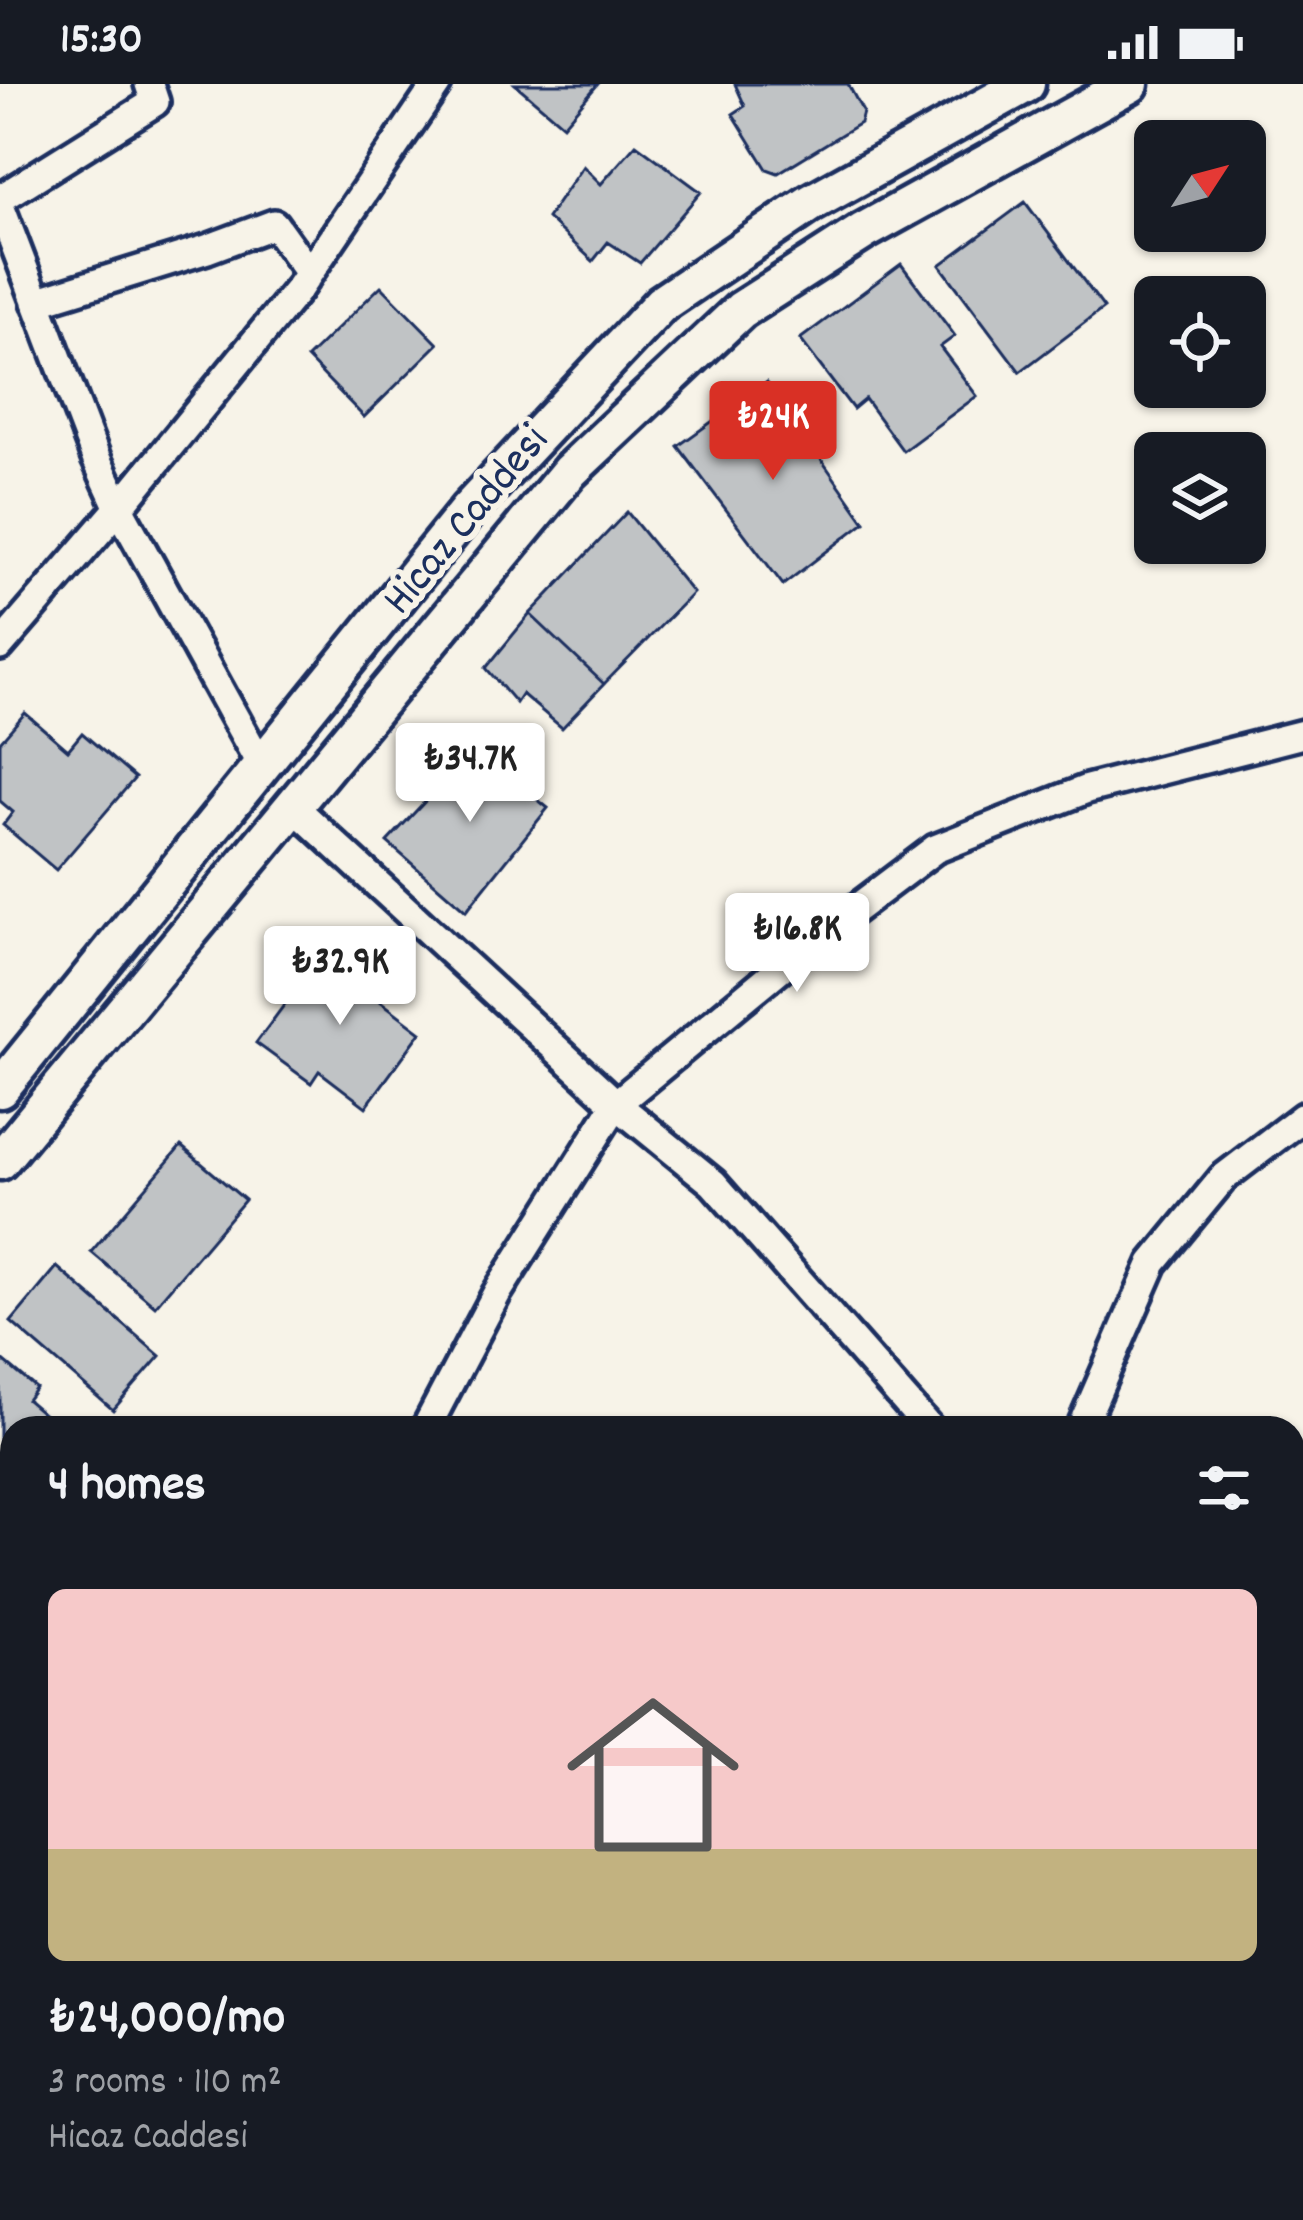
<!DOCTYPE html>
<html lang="en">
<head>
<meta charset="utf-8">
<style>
  :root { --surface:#171b24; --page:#242831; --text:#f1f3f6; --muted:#9ea1a6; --accent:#d93025 }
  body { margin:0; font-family:Dekko,sans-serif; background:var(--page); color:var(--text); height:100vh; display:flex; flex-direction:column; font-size:45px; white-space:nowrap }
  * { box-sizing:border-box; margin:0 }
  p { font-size:39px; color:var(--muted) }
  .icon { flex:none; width:66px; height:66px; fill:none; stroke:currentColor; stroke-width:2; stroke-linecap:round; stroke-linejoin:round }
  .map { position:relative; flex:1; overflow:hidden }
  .sheet { position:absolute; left:0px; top:1332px; width:1305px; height:804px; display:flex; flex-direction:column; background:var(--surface); border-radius:36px 36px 0 0; box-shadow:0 3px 9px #0004 }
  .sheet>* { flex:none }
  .needle { width:78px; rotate:54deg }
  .fabs { position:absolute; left:1134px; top:36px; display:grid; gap:24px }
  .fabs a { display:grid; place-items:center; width:132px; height:132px; border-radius:18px; background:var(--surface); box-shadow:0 3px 9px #0004; font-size:60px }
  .price { position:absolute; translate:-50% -102px; padding:0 27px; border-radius:12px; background:#fff; color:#222; font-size:39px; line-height:78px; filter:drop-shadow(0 3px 6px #0008) }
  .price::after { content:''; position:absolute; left:50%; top:72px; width:36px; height:27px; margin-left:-18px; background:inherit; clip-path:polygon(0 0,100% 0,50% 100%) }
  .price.selected { background:var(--accent); color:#fff }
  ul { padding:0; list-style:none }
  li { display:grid; align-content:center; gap:24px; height:636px; padding:0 48px }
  li span { display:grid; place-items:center; height:372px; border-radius:18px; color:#555 }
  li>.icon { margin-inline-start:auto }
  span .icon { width:216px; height:216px; fill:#fffc; stroke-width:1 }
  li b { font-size:51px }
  h2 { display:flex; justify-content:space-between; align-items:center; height:144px; padding:0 48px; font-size:51px }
  .status { display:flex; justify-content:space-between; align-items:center; height:84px; padding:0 60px; background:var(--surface); direction:ltr }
  .status svg { height:33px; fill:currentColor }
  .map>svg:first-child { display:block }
  .building { fill:#c0c3c5; stroke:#1b2f5e; stroke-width:3 }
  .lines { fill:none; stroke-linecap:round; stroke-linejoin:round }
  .minor-casing { stroke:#1b2f5e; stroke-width:36 }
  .secondary-casing { stroke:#1b2f5e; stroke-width:45 }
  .minor { stroke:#f7f3e8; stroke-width:27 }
  .secondary { stroke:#f7f3e8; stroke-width:36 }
  .labels { text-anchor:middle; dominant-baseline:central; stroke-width:12; stroke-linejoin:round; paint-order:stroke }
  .street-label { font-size:45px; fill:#1b2f5e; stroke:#f7f3e8 }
</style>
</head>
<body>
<div class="status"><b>15:30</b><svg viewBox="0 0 49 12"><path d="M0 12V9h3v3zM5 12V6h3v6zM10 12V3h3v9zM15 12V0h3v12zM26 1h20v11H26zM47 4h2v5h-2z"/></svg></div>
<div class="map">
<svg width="1303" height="2136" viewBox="0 0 1303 2136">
  <rect width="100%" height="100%" fill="#f7f3e8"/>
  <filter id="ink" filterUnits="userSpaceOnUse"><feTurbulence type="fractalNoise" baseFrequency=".00833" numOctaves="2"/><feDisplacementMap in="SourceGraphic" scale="24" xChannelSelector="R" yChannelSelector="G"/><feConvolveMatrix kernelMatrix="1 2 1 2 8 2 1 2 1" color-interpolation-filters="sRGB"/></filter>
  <g filter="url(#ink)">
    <path class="building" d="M515,0h83l-35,41z
      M735,0h113l15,28 -3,11 -82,50 -11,-4 -34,-55 12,-8z
      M636,60l65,48 -61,71 -32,-21 -15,19 -46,-43 36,-52 18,18z
      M1025,118l79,106 -84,64 -80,-107z
      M901,180l54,72 -15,11 37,49 -74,55 -38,-52 -12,10 -53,-70z
      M381,202l57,58 -74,73 -57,-59z
      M767,298l98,140 -82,63 -105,-139z
      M627,428l66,81 -89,91 -74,-70z
      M530,530l74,70 -42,44 -40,-34 -6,9 -30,-35z
      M25,629l43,37 14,-17 53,45 -79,92 -53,-45 10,-13 -13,-11v-59z
      M475,664h15l48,40 -5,8 15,12 -82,103 -79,-69z
      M330,859l60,44 -10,14 41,31 -55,75 -47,-36 -8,12 -55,-40z
      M181,1062l64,54 -90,106 -64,-54z
      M57,1183l103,89 -47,54 -102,-88z
      M0,1274l36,30 -9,12 33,28h-48v68l-8,10 -4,-3z
      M1196,2124h83l5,12h-83z"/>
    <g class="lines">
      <g class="minor-casing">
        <path id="minor" d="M0,115l155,-97 -6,-18
          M0,122l96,252 23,50 143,259
          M36,218l171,-53 67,-25 35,49
          M0,562l119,-138 180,-220 138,-204
          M293,722l323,298 97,79 216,245
          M426,1344l71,-135 119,-189 197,-163 122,-92 152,-60 216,-55
          M1081,1344l72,-165 70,-85 80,-61
          M1293,1536l10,6
          M1293,1746l10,-4
          M0,1765l12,-9
          M1293,1895l10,23
          M0,1935l12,17
          M117,2124l8,12
          M786,2124l6,12
          M553,2136l17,-12"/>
      </g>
      <g class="secondary-casing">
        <path id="secondary" d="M0,1005l468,-579 193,-206 150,-101 215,-119
          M0,1077l570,-690 171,-161 123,-79 266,-147"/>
      </g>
      <use href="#minor" class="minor"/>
      <use href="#secondary" class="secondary"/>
    </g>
  </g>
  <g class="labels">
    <g class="street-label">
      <text transform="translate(468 438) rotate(-50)">Hicaz Caddesi</text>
    </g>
  </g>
</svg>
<div class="fabs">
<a><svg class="needle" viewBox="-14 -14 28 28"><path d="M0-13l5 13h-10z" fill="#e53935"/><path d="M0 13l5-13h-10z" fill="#9ea1a6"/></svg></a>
<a><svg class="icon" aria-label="locate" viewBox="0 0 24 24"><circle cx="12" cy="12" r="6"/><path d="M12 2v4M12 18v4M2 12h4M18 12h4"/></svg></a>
<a><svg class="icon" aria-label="layers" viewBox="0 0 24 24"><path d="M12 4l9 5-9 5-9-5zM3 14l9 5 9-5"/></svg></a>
</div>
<b class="price selected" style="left:773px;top:399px">₺24K</b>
<b class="price" style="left:470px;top:741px">₺34.7K</b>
<b class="price" style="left:797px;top:911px">₺16.8K</b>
<b class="price" style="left:340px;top:944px">₺32.9K</b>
<section class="sheet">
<h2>4 homes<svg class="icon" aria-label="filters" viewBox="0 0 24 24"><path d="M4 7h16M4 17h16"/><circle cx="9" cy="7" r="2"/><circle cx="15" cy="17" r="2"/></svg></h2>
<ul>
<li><span style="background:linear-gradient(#f6c9c9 70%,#c2b280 0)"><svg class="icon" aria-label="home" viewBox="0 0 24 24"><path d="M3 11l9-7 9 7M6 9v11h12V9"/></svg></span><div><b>₺24,000/mo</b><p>3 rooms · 110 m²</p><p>Hicaz Caddesi</p></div></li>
</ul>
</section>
</div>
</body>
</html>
